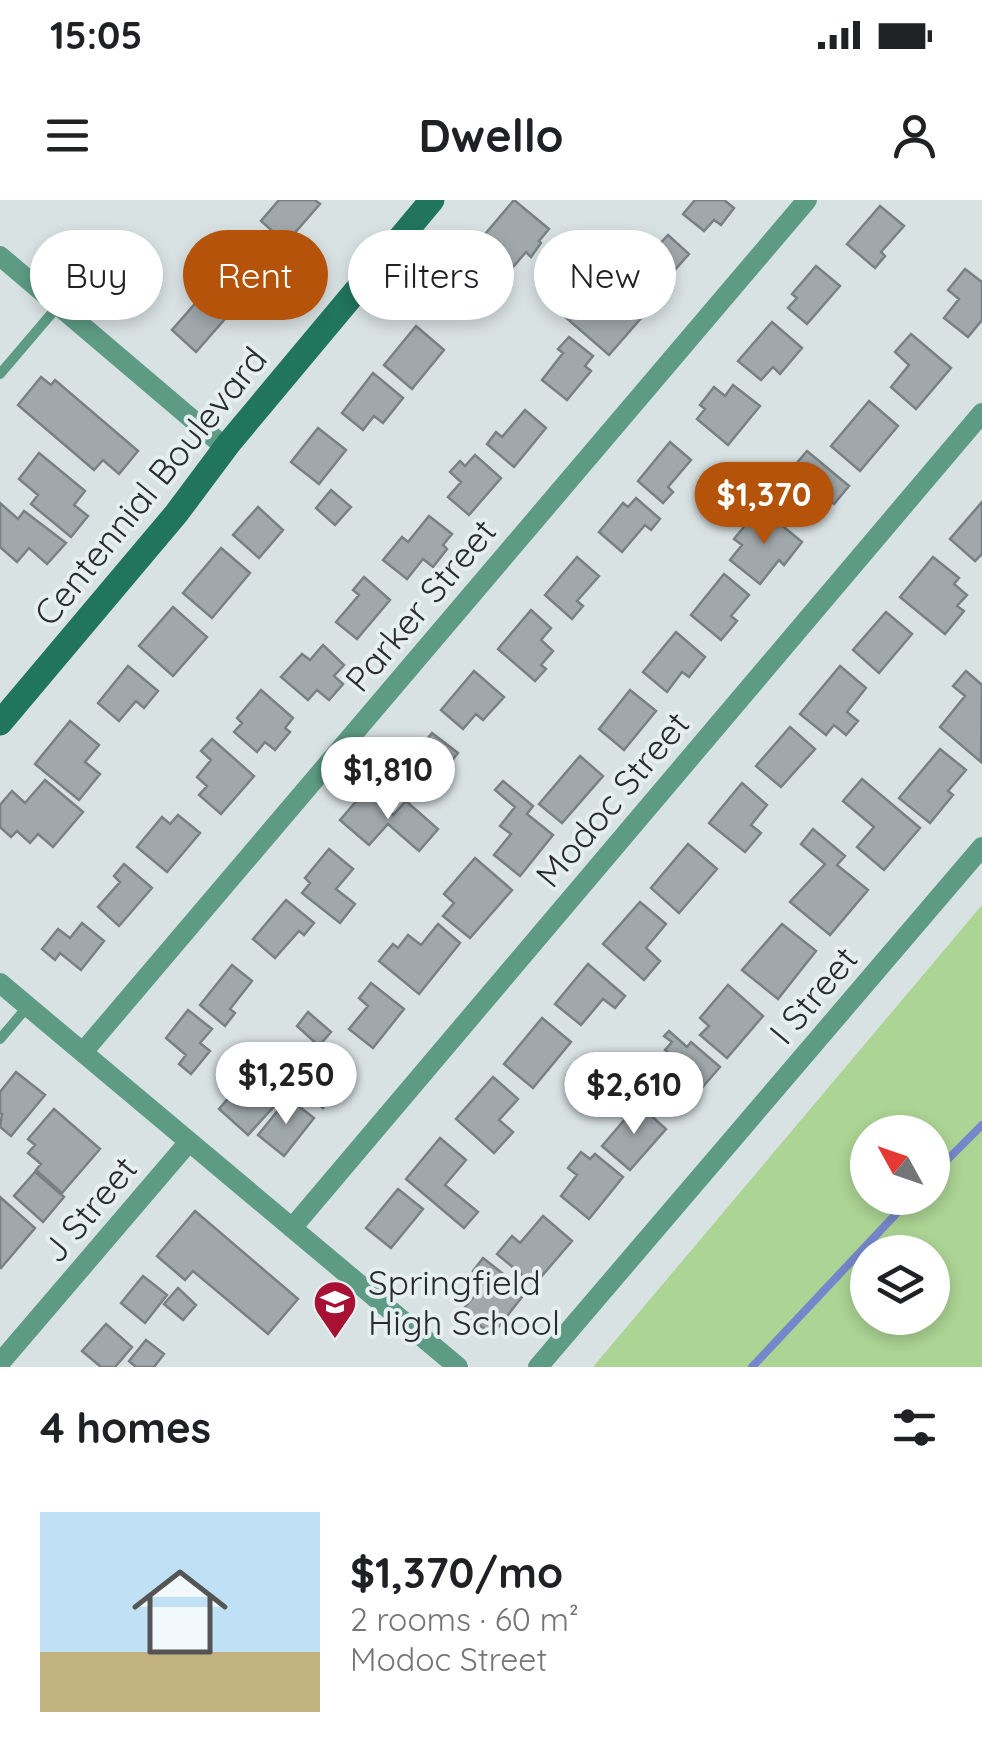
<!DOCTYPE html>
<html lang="en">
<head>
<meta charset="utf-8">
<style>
  :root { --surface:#fff; --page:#f2f2f2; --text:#202124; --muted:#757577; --line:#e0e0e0; --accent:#b45309 }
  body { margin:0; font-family:Quicksand,sans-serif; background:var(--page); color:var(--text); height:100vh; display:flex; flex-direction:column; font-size:38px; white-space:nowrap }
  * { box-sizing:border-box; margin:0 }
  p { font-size:32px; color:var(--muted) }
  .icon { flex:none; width:55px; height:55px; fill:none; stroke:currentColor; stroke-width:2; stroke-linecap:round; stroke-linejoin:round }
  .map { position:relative; height:1167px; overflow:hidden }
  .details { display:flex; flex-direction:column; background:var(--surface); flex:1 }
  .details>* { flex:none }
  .banner { position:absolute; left:30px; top:30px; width:922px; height:90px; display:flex; gap:20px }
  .needle { width:65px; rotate:310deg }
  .controls { position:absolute; left:850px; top:915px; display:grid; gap:20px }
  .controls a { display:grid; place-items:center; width:100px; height:100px; border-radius:50%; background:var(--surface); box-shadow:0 5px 15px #0003; font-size:50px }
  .price { position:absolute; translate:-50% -85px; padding:0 22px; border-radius:35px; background:#fff; color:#222; font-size:32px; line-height:65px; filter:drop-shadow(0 2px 5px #0008) }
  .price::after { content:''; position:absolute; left:50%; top:60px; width:30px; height:22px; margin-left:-15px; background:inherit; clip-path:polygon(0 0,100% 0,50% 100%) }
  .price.selected { background:var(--accent); color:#fff }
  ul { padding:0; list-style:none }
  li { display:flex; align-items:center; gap:30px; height:250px; padding:0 40px }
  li+li { border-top:2px solid var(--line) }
  li span { display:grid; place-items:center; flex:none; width:280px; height:200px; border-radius:0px; color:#555 }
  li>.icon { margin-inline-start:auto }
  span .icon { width:120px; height:120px; fill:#fffc; stroke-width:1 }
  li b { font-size:42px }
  h2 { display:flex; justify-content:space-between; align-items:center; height:120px; padding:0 40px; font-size:42px }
  .tag { padding:0 35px; border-radius:45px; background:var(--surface); box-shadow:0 5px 15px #0003; font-size:35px; line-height:90px }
  .tag.selected { background:var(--accent); color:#fff }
  .status { display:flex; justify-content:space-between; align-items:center; height:70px; padding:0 50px; background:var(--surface); direction:ltr }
  .status svg { height:28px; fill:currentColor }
  header { display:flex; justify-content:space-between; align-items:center; height:130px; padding:0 40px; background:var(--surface); font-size:45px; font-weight:700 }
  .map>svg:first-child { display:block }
  .green { fill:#acd494; fill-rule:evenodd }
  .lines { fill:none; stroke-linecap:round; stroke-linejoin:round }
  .stream { stroke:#7686ca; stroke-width:8 }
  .building { fill:#a1a8ac; stroke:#798084; stroke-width:2.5 }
  .service { stroke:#5d9b85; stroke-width:10 }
  .minor { stroke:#5d9b85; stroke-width:20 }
  .secondary { stroke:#21755c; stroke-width:25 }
  .labels { text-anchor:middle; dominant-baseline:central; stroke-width:8; stroke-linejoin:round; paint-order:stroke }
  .street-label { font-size:35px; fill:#292c2d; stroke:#e6eff0 }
  .poi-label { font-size:35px; fill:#292c2d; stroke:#e6eff0; text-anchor:start }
</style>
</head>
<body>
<div class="status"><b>15:05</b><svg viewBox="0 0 49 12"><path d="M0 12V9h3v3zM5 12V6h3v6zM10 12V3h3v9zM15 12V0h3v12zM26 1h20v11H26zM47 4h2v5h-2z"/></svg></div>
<header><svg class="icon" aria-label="menu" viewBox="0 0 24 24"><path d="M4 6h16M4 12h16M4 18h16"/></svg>Dwello<svg class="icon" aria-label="person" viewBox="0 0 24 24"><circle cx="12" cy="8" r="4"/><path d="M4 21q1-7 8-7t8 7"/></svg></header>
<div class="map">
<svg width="982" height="1167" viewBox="0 0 982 1167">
  <rect width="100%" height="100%" fill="#d9e2e3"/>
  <path class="green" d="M982,705v462h-389zM868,932h64v66h-64zM868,1052h64v66h-64z"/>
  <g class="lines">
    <path class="stream" d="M932,975l50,-50
      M752,1167l159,-169"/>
  </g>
  <path class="building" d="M279,0h36l5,4 -34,39 -25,-22z
    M514,0l35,29 -10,12 2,2 -10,14 -5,-5 -13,15 -33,-27z
    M695,0h29l10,8 -13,17 -7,-5 -10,11 -21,-17z
    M880,6l24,20 -23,26 4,4 -10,12 -28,-24z
    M668,35l21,19 -33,37 -27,-23 9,-10 -7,-5 14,-16 12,10z
    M255,42l26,22 -32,37 -25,-21z
    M457,65l20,16 6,-6 17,13 -15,18 -17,-14 -16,19 -19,-16z
    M816,66l24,20 -33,38 -19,-16 9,-10 -5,-4z
    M965,69l17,13v38l-14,17 -24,-19 15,-19 -11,-9z
    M207,90l24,22 -35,40 -24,-22z
    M589,96l19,16 13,-15 22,19 -34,39 -45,-39 12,-13 5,4z
    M772,122l30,26 -22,26 -7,-7 -12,13 -23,-19z
    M416,126l28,24 -32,39 -28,-24z
    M911,134l40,34 -35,41 -25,-22 18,-22 -14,-13z
    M569,137l24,19 -8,10 6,5 -24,29 -25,-20 21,-27 -5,-4z
    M373,173l30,25 -20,25 -9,-7 -11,14 -21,-17z
    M41,177l10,8 4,-5 83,71 -19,23 -16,-14 -9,10 -76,-65z
    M733,185l27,21 -32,39 -31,-26 8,-10 -5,-4 14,-18 11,9z
    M869,201l29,25 -38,45 -29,-25z
    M525,210l21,18 -32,39 -27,-23 9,-12 6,5z
    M318,228l28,22 -27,34 -28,-22z
    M670,242l21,18 -23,27 5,5 -10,11 -25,-22z
    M807,251l42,35 -15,18 -5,-4 -18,20 -24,-20 10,-11 -13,-11z
    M39,253l46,38 -11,14 14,11 -17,21 -40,-33 7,-9 -19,-16z
    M475,255l26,23 -32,37 -21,-18 13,-15 -11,-10 10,-11 5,5z
    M331,290l20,17 -16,18 -19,-17z
    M636,298l24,21 -9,11 -6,-5 -23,27 -23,-20 24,-29 5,4z
    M982,302v52l-7,7 -25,-22z
    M0,303l18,16 6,-8 42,32 -19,21 -18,-16 -12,14 -17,-15z
    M258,307l25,23 -24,28 -26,-23z
    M768,314l34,28 -18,23 -5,-5 -19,24 -30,-24 12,-15 -8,-6 18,-22 9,7z
    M429,316l23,18 -9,11 4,4 -14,18 -10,-8 -16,20 -24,-19 19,-23 6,5z
    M221,348l29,25 -38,45 -29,-25z
    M577,357l22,19 -22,25 6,5 -11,13 -27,-24z
    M933,357l26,21 -5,6 13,11 -10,11 7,5 -19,23 -45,-37z
    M724,374l25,21 -18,21 6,5 -16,19 -30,-25z
    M364,377l26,23 -33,39 -21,-17 23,-27 -6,-5z
    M173,407l34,30 -34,39 -34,-30z
    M531,410l20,18 -10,12 12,11 -12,14 5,4 -11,12 -37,-32z
    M886,412l26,22 -33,39 -26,-23z
    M676,432l29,25 -16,20 -7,-5 -15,20 -24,-20z
    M323,445l21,20 -10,11 9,8 -14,16 -12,-10 -9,10 -27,-23 21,-23 8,6z
    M128,466l30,25 -14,17 -8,-7 -17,20 -21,-18z
    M840,466l26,22 -19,24 11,9 -12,14 -12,-10 -8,10 -26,-21z
    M474,471l30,26 -21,23 -7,-6 -13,15 -22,-19z
    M966,471l16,14 -1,77 -41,-35 25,-31 -12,-10z
    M261,490l32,28 -8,10 5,4 -15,18 -10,-8 -8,10 -23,-20 8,-9 -5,-5z
    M630,490l26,21 -32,39 -25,-21z
    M70,521l29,24 -14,17 15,12 -21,26 -44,-36z
    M790,527l25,22 -34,38 -25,-21z
    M432,533l26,20 -32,39 -21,-18 7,-9 -8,-7 14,-18 5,4z
    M212,539l42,37 -33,38 -22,-19 8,-9 -10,-9 14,-17 -10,-9z
    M940,549l26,21 -18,21 5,4 -23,28 -31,-25z
    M580,556l23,20 -41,47 -23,-19z
    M862,579l58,49 -36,42 -27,-23 17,-20 -31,-26z
    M45,580l38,32 -30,35 -15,-13 -8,9 -13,-12 -6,6 -11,-10v-22l12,-14 13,12z
    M503,581l30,25 -6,8 26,21 -33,41 -26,-21 17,-21 -11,-8 15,-19 -20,-17z
    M742,583l25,22 -16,20 10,8 -16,19 -36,-29z
    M365,591l28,24 13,-14 32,28 -19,22 -31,-27 -19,21 -29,-25z
    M178,615l22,18 -33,39 -30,-25 25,-30 8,7z
    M813,629l32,27 -8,9 31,25 -38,45 -40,-33 35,-38 -24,-20z
    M688,644l29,25 -38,44 -28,-25z
    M329,649l24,20 -17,20 19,15 -15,19 -38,-30 8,-10 -5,-5z
    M475,658l37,32 -42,48 -27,-22 11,-13 -10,-9z
    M124,664l28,24 -33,38 -21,-19 22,-25 -6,-6z
    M286,700l28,23 -10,12 -5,-4 -24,27 -22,-19z
    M640,702l26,22 -20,24 14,13 -16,19 -41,-36z
    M82,723l22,18 -23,29 -21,-17 -5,7 -13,-11 16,-20 12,9z
    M438,724l22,19 -41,51 -40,-33 14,-17 5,4 10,-13 13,10z
    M782,724l34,27 -38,48 -36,-29z
    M588,764l37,32 -10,12 -12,-9 -22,26 -26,-21z
    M232,765l20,16 -22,28 5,4 -10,13 -25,-21z
    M371,783l33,26 -31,39 -24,-19 19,-23 -9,-8z
    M728,785l35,31 -36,42 -27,-23 9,-9 -9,-8z
    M188,810l24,19 -12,14 10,8 -19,23 -12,-10 7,-9 -20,-17z
    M308,812l23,20 -12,14 -22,-20z
    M542,818l29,24 -38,46 -29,-24z
    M669,831l18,16 4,-5 29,25 -39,45 -29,-25 24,-27 -11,-10 7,-8 -8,-6z
    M332,849l23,19 -32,40 -31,-25 19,-24 8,6z
    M16,872l29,23 -34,41 -11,-9 2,-13 -2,-1v-21z
    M247,877l30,26 -29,32 -29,-26z
    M493,877l25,22 -19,21 14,12 -19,21 -38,-34z
    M288,898l26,20 -30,38 -26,-21z
    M638,904l28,25 -36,41 -28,-24z
    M54,909l46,40 -38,44 -26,-23 5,-6 -13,-11 7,-8 -7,-6z
    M440,938l26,22 -21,25 33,27 -14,16 -58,-49z
    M581,952l9,7 5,-5 28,23 -34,42 -28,-23 16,-21 -9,-7z
    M35,972l29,25 -21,25 -29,-26z
    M398,989l25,20 -32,39 -25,-20z
    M0,997l35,31 -34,40 -1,-1z
    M195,1011l103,88 -30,35 -75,-63 -8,9 -28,-24z
    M543,1016l29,25 -38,44 -37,-31 15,-18 8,7z
    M483,1058l43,34 -34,43 -30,-24 24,-30 -13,-10z
    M143,1076l24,19 -22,28 -24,-20z
    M178,1088l18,17 -13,15 -19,-16z
    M106,1124l26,23 -17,20h-14l-19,-16z
    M146,1140l18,14 -10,13h-18l-7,-6z"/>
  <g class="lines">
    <path class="service" d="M0,174l58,-68
      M0,839l28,-33"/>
    <path class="minor" d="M0,56l226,192
      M0,783l458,384
      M83,852l724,-852
      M292,1028l690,-815
      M0,1163l188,-220
      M538,1167l444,-520"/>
    <path class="secondary" d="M0,523l176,-209 53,-71 203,-243"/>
  </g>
  <defs>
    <g id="school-pin" transform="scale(2.25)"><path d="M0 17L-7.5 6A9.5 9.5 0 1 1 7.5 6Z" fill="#a91134" stroke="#e6eff0"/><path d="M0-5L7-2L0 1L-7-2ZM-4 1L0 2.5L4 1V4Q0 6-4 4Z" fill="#fff"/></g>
  </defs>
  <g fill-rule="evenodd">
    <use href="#school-pin" x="335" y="1102"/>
  </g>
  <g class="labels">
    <g class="street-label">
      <text transform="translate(150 286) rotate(-51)">Centennial Boulevard</text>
      <text transform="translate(420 405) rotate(-50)">Parker Street</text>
      <text transform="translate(612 599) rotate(-50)">Modoc Street</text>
      <text transform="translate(813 795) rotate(-50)">I Street</text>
      <text transform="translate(89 1009) rotate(-50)">J Street</text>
    </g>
    <g class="poi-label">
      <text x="368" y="1082">Springfield<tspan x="368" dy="40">High School</tspan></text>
    </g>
  </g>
</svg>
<div class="controls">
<a><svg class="needle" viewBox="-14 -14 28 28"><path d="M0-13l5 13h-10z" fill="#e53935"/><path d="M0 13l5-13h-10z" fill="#757577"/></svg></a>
<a><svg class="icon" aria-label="layers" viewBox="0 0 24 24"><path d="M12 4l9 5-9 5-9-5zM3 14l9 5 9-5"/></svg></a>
</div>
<b class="price selected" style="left:764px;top:347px">$1,370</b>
<b class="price" style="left:388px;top:622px">$1,810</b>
<b class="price" style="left:286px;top:927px">$1,250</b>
<b class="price" style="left:634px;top:937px">$2,610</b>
<div class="banner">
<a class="tag">Buy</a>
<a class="tag selected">Rent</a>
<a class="tag">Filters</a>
<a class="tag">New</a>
</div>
</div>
<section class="details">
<h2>4 homes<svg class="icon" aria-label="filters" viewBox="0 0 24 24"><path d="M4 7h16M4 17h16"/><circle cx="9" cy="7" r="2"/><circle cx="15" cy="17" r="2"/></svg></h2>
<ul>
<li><span style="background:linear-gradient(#bfe0f5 70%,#c2b280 0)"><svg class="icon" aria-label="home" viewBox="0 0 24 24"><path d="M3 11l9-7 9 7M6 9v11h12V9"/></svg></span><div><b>$1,370/mo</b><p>2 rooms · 60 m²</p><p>Modoc Street</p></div></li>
</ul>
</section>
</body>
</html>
